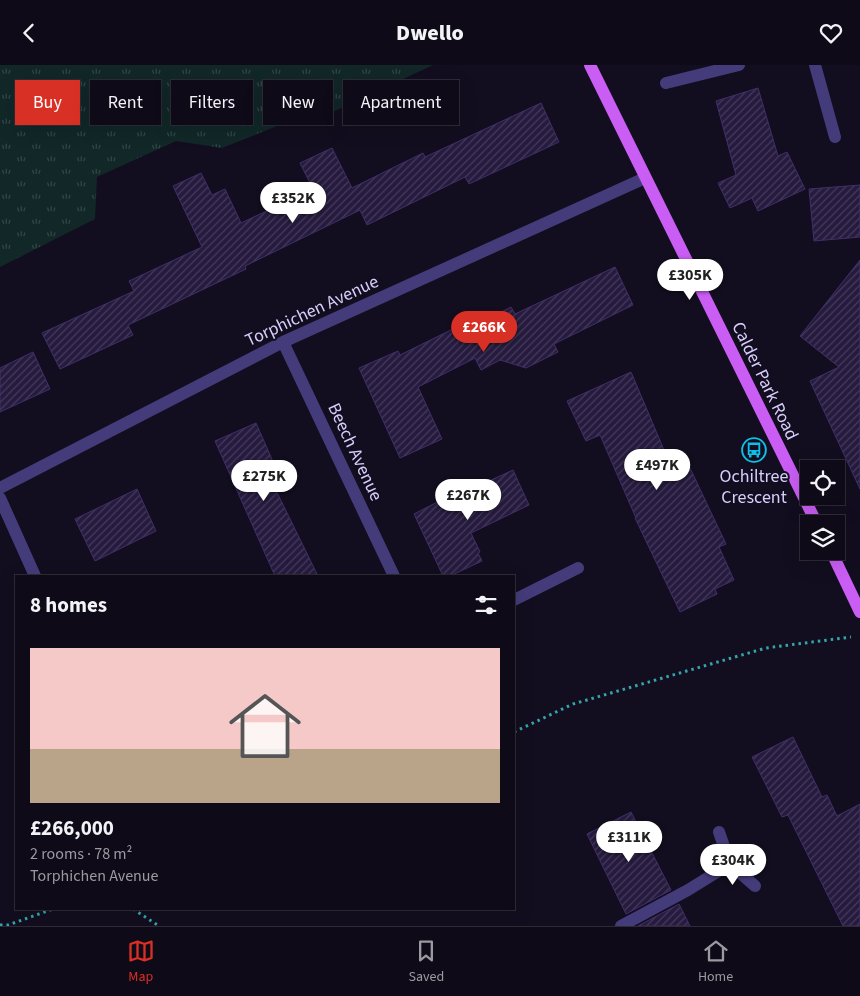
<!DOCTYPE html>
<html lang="en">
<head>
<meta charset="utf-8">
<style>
  :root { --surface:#0e0a17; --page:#171320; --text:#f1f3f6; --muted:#9b9aa1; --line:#2e2b36; --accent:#d93025 }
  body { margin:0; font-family:"Source Sans 3",sans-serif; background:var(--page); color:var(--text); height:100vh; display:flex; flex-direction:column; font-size:19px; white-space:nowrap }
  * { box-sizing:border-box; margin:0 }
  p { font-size:16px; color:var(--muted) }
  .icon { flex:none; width:28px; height:28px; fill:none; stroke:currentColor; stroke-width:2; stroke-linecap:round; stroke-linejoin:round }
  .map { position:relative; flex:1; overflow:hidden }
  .details { position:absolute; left:15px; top:510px; width:500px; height:335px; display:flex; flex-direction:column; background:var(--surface); border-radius:0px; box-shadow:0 5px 20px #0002,0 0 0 1px var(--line) }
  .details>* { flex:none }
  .banner { position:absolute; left:15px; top:15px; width:500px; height:45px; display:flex; gap:10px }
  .fabs { position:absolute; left:800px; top:395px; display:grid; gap:10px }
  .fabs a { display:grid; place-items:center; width:45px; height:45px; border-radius:0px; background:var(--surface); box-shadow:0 5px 20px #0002,0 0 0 1px var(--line); font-size:25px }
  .price { position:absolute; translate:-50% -42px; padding:0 11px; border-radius:18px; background:#fff; color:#222; font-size:16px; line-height:32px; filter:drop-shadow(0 1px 2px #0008) }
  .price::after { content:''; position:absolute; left:50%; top:30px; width:15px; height:11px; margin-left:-8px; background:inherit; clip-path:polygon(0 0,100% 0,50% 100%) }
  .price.selected { background:var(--accent); color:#fff }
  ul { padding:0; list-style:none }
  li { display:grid; align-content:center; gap:10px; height:265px; padding:0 15px }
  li+li { border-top:1px solid var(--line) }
  li span { display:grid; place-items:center; height:155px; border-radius:0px; color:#555 }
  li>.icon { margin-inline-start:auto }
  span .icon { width:90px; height:90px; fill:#fffc; stroke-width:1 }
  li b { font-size:21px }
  h2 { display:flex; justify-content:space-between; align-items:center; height:60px; padding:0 15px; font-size:21px }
  .pill { padding:0 18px; border-radius:0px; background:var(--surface); box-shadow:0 5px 20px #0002,0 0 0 1px var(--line); font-size:18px; line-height:45px }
  .pill.selected { background:var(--accent); color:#fff }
  header { display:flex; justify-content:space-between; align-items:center; height:65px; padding:0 15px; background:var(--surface); font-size:22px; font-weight:800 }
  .tab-bar { display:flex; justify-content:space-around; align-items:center; height:70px; border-top:1px solid var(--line); background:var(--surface); font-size:14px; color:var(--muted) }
  .tab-bar a { display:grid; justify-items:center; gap:2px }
  .tab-bar .selected { color:var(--accent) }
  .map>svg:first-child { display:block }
  .grass { fill:url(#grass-tufts) }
  .building { fill:url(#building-hatch); stroke:#402f69 }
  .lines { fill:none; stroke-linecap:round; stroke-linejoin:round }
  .path { stroke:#35a5a9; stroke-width:3; stroke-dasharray:2.5 4; stroke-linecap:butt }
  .minor { stroke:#443c7a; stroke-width:12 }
  .major { stroke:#ca5df4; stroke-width:12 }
  .labels { text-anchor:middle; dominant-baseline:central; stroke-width:4; stroke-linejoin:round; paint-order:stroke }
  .street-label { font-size:18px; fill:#d8cefc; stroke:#120e1f }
  .poi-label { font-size:18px; fill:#d8cefc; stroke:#120e1f }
</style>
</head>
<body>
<header><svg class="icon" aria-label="back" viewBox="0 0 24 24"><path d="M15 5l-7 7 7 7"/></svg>Dwello<svg class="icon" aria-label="heart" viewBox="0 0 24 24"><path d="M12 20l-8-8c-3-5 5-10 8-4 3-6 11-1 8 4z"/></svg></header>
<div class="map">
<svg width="860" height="861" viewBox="0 0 860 861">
  <defs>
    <pattern id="grass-tufts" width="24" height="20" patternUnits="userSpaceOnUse" patternTransform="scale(1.25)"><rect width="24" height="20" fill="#112728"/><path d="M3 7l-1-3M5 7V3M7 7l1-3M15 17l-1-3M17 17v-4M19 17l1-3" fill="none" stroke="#334548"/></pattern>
    <pattern id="building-hatch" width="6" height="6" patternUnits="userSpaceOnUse" patternTransform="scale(1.25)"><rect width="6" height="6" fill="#261b3e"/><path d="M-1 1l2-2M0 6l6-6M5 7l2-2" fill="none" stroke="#453b5b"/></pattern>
  </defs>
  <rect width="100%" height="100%" fill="#120e1f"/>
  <path class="grass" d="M0,0h433l-122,57 -4,-8 -85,34 -46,-7 -79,36 -2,42 -95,48z"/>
  <path class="building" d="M758,23l20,68 9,-4 18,37 -47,22 -6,-13 -22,10 -12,-25 18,-8 -20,-74z
    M541,38l18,39 -90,42 -4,-7 -98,48 -7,-15 -115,56 1,3 -118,56 5,10 -73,34 -18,-36 92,-42 -5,-10 73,-34 -29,-61 28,-13 11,22 13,-6 16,34 72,-34 -13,-26 32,-15 20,40 71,-35 2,4z
    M860,120v52l-46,4 -5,-52z
    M860,195v229l-50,-108 29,-14 -39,-31z
    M615,202l18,38 -79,39 4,8 -32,16 -26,-8 -19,10 -6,-12 -57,29 24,52 -42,19 -41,-90 39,-17 2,4 59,-29 3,6 49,-25 4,7z
    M33,287l17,37 -50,23v-44z
    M631,307l36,85 15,-6 44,93 -7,3 15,33 -19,9 2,5 -37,18 -45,-94h1l-36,-83 -14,6 -19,-40z
    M256,358l18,41 -9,4 53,108h-43l-60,-135z
    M513,405l16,35 -58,28 9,19 -2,1 4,8 -32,15h-7l-29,-62 39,-20 1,3z
    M137,424l19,42 -61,30 -20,-42z
    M793,672l29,60 5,-2 10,21 23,-12v122h-17l-55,-111 -6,2 -30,-60z
    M631,747l40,78 -45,24 -39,-80z
    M679,839l11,22h-52z"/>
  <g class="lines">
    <path class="path" d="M514,667l59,-28 193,-56 85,-11
      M133,844l26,17
      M0,860h8l45,-16"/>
    <path class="minor" d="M815,0l20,72
      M666,18l73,-18
      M283,277l111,234
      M0,423l283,-146 362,-164
      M0,433l35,78
      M514,535l64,-32
      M730,799l25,22
      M621,861l67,-36 42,-26 -11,-32"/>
    <path class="major" d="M590,0l227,459
      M831,486l29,61"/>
  </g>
  <defs>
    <g id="bus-ring" transform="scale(1.25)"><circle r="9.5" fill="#120e1f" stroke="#0fbde7" stroke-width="1.5"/><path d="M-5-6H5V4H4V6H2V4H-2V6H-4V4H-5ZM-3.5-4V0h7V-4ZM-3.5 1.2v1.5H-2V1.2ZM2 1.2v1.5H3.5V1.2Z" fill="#0fbde7"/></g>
  </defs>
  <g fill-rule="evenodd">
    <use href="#bus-ring" x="754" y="385"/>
  </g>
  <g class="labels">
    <g class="street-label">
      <text transform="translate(312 246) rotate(-25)">Torphichen Avenue</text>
      <text transform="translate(765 316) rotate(64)">Calder Park Road</text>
      <text transform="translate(355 387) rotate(65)">Beech Avenue</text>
    </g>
    <g class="poi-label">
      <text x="754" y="411">Ochiltree<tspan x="754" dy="21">Crescent</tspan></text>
    </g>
  </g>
</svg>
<div class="fabs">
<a><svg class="icon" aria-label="locate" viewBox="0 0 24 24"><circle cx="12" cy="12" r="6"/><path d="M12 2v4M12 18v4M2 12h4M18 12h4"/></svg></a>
<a><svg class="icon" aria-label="layers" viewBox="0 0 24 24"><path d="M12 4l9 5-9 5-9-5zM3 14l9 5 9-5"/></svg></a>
</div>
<b class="price" style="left:293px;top:159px">£352K</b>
<b class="price" style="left:690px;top:236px">£305K</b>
<b class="price selected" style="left:484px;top:288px">£266K</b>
<b class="price" style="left:657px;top:426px">£497K</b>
<b class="price" style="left:264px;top:437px">£275K</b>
<b class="price" style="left:468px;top:456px">£267K</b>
<b class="price" style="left:629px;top:798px">£311K</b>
<b class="price" style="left:733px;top:821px">£304K</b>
<div class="banner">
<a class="pill selected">Buy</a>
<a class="pill">Rent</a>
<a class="pill">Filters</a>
<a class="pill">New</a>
<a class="pill">Apartment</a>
</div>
<section class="details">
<h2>8 homes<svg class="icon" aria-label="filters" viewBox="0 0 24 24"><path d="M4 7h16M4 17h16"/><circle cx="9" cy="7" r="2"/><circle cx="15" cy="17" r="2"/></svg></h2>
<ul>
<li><span style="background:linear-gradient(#f6c9c9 65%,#b9a48a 0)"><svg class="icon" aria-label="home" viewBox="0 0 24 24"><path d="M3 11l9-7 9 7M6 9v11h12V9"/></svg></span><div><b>£266,000</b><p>2 rooms · 78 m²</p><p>Torphichen Avenue</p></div></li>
</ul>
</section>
</div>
<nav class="tab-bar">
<a class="selected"><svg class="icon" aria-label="map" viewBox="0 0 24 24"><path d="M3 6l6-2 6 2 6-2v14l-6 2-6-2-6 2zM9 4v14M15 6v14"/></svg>Map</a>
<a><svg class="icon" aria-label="saved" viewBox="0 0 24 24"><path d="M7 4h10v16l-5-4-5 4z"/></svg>Saved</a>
<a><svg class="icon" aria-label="home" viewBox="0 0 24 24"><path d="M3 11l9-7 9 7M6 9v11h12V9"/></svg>Home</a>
</nav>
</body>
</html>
